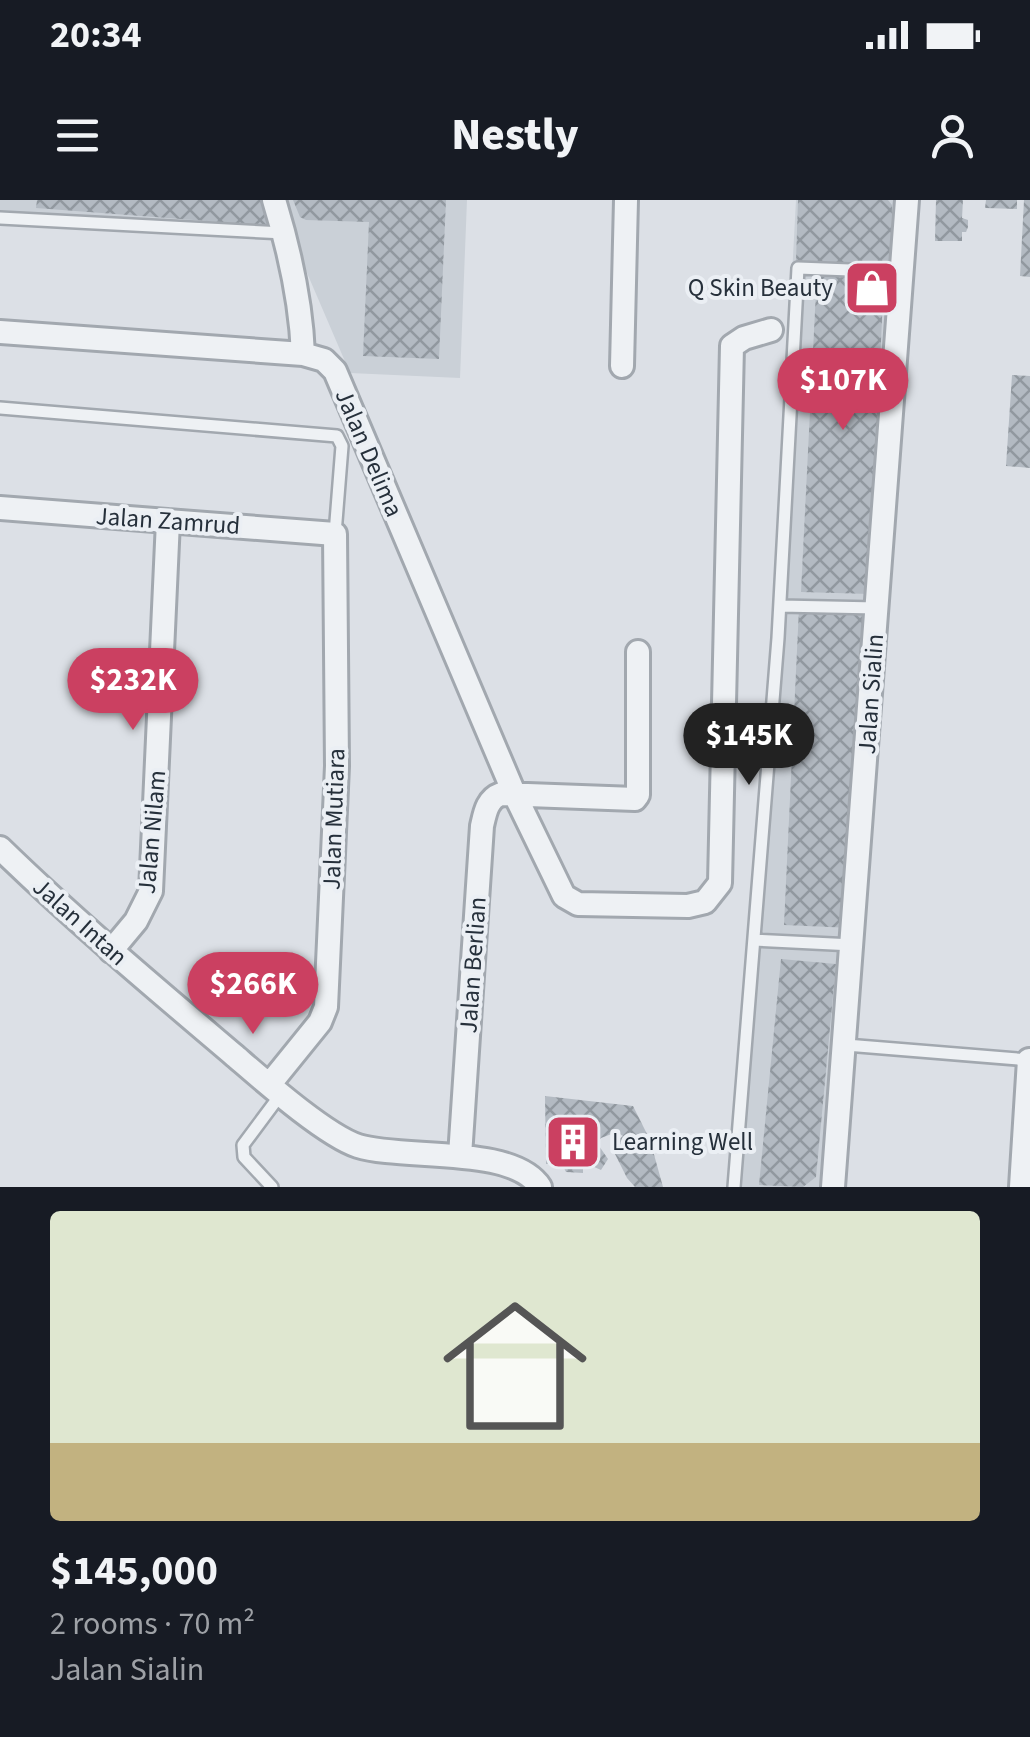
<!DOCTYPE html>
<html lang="en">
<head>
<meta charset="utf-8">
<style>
  :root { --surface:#171b24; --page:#20242c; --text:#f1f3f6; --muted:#9ea1a6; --line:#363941; --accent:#cb4061 }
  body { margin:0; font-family:"Source Sans 3",sans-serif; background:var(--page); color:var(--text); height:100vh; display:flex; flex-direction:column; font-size:38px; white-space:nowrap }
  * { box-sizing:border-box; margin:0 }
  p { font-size:32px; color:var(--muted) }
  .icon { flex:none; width:55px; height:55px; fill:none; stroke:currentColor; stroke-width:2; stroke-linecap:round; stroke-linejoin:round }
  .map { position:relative; height:987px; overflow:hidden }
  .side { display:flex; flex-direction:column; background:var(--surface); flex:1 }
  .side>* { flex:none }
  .price { position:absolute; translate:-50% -85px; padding:0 22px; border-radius:35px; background:var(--accent); color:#fff; font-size:32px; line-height:65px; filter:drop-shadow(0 2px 5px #0008) }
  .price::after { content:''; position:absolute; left:50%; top:60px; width:30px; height:22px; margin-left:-15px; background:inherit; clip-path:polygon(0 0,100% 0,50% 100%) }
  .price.active { background:#222; color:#fff }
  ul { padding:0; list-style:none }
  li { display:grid; align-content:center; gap:20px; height:530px; padding:0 50px }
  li+li { border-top:2px solid var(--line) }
  li span { display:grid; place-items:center; height:310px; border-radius:10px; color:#555 }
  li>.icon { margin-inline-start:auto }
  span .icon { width:180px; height:180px; fill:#fffc; stroke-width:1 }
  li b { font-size:42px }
  .status { display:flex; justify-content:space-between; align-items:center; height:70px; padding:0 50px; background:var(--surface); direction:ltr }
  .status svg { height:28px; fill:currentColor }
  header { display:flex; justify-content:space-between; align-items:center; height:130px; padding:0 50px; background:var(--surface); font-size:45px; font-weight:800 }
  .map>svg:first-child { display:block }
  .built { fill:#cad0d7 }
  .building { fill:url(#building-cross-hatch) }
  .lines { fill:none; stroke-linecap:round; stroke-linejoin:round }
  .lane-casing { stroke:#a2a8af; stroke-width:16 }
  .street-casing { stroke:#a2a8af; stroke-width:28 }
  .lane { stroke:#eef1f4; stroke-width:11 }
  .street { stroke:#eef1f4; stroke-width:22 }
  .labels { text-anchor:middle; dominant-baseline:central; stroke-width:8; stroke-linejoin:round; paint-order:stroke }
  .poi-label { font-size:25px; fill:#26303b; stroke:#ebeff4; text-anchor:end }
  .street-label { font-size:25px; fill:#26303b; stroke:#ebeff4 }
</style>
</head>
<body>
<div class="status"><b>20:34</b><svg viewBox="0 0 49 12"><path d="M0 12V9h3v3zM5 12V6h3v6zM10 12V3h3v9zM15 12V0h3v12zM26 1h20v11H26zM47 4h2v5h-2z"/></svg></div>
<header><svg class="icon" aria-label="menu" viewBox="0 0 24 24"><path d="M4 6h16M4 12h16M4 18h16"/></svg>Nestly<svg class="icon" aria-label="person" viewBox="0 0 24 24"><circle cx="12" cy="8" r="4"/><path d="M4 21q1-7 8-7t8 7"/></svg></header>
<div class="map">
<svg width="1030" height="987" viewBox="0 0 1030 987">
  <defs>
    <pattern id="building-cross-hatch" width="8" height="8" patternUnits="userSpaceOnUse" patternTransform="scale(2.5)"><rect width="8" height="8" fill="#b3bac2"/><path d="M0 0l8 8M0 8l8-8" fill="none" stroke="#91989f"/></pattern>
  </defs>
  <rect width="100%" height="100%" fill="#dce0e6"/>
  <path class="built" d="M0,0h467l-7,178 -110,-5 -58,-135 -292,-15z
    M796,0h118l-74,987h-111l41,-497z"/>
  <path class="building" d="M37,0h228l7,26 -236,-18z
    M293,0h153l-7,159 -76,-3 6,-134 -63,-2 -6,-3z
    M798,0h90l4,5 -1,61 -95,-5z
    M936,0h27l-1,18 6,2v7l-2,5h-4v9h-27z
    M986,0h31v9l-32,-1z
    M1024,0h6v77l-10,-1z
    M817,71l67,2 -14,321 -69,-2z
    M1012,175l18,1v92l-24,-2z
    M799,408l68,3 -15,317 -68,-3z
    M781,759l55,5 -20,213 -13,10 -44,-2z
    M545,896l88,10 17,34 13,47h-28l-8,-9 -16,-32 12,-10 -6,-4 -16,6 -4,5 11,16 -7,11 -18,-8v11l-17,-1 -4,-8h-16z"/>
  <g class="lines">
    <g class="lane-casing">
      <path id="lane" d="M0,18l284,15
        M0,208l337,28 5,10 -7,88
        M780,406l97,2
        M754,740l99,5
        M846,845l183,15
        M272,987l-28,-30 -1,-12 38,-51
        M734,987l44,-549 20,-370 104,4"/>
    </g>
    <g class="street-casing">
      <path id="street" d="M274,0c15,49 27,102 29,154
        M0,132l303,22 21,6 11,11 179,422 50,103 14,8 110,2 17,-4 15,-19 12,-537 12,-8 27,-8
        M622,166l4,-166
        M0,308l335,26 2,232 -11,241 -6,15 -51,63
        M0,648c75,73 155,140 235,208 28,24 90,79 123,90 44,14 155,-1 182,41
        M111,751l25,-30 15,-30 17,-370
        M460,956l22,-330c3,-13 5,-27 19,-32l134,5 3,-4v-143
        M833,987l74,-987
        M1021,987l8,-127"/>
    </g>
    <use href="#lane" class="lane"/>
    <use href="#street" class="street"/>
  </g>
  <defs>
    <g id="shop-square" transform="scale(2.875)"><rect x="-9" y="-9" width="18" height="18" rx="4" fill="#cb4061" stroke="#ebeff4"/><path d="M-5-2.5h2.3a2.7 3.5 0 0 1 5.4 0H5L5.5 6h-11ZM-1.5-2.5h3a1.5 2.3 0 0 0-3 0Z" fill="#fff"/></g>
    <g id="building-square" transform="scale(2.875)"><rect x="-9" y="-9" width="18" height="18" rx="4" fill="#cb4061" stroke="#ebeff4"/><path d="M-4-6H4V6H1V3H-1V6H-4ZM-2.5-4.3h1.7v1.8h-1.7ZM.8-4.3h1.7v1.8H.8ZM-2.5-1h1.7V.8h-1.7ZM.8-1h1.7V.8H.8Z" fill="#fff"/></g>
  </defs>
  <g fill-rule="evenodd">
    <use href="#shop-square" x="872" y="88"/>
    <use href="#building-square" x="573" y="942"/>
  </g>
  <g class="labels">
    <g class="poi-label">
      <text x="833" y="88">Q Skin Beauty</text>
      <text x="612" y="942" text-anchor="start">Learning Well</text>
    </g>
    <g class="street-label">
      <text transform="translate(369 253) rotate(67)">Jalan Delima</text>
      <text transform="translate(168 321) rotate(4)">Jalan Zamrud</text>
      <text transform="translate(871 494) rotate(-86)">Jalan Sialin</text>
      <text transform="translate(334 619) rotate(-88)">Jalan Mutiara</text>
      <text transform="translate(152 632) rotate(-85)">Jalan Nilam</text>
      <text transform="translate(80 722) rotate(42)">Jalan Intan</text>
      <text transform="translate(473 765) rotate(-86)">Jalan Berlian</text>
    </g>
  </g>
</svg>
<b class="price" style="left:843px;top:233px">$107K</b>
<b class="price" style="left:133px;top:533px">$232K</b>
<b class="price active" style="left:749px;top:588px">$145K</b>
<b class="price" style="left:253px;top:837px">$266K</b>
</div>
<section class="side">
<ul>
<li><span style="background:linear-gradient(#dfe7d0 75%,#c2b280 0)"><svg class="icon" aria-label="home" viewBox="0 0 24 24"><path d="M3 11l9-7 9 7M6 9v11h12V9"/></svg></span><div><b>$145,000</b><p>2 rooms · 70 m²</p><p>Jalan Sialin</p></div></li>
</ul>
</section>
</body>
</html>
